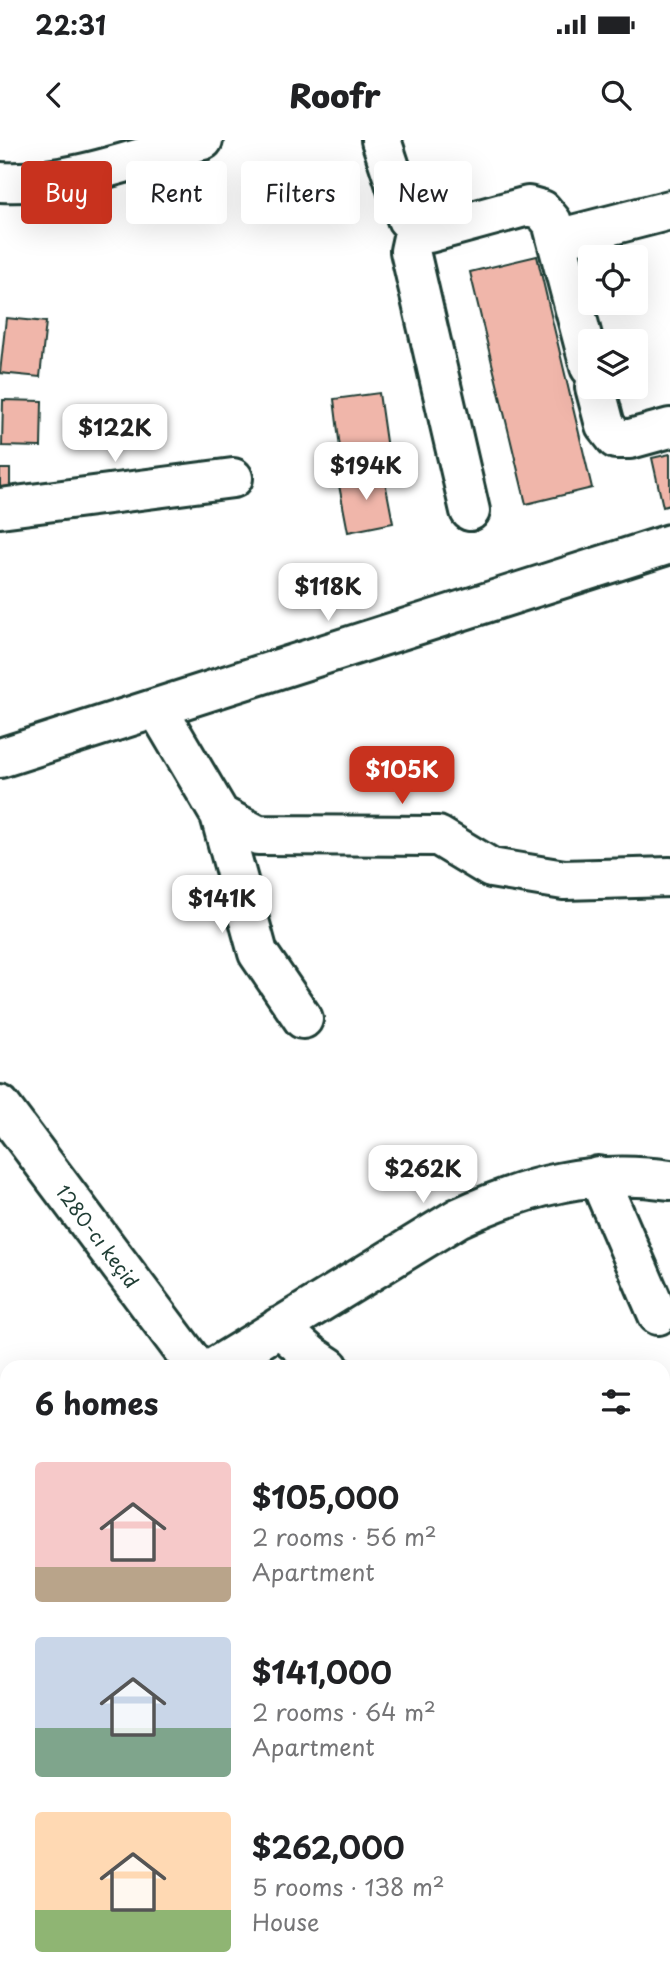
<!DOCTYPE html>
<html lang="en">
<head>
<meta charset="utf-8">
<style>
  :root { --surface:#fff; --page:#f6f6f6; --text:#202124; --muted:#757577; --accent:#c8321e }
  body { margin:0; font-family:"Playpen Sans",sans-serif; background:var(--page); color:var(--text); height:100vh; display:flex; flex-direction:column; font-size:26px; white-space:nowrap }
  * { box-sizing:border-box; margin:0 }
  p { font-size:23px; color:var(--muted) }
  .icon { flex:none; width:38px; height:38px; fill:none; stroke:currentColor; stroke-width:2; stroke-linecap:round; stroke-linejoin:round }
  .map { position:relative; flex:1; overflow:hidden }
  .sheet { position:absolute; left:0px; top:1220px; width:670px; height:625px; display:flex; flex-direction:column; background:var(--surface); border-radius:21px 21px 0 0; box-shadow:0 7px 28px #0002 }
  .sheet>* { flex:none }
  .hud { position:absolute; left:21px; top:21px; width:628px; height:63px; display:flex; gap:14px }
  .fabs { position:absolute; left:578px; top:105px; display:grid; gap:14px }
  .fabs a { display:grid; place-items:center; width:70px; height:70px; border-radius:7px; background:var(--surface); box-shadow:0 7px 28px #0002; font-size:35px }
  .price { position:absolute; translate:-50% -60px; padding:0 16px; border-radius:14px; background:#fff; color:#222; font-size:23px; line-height:46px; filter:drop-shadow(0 2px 4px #0008) }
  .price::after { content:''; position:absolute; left:50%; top:42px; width:21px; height:16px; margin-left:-10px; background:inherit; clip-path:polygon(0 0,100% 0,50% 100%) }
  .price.active { background:var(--accent); color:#fff }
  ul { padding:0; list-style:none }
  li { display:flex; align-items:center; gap:21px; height:175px; padding:0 35px }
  li span { display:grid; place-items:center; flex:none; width:196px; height:140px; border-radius:7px; color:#555 }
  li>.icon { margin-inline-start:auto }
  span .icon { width:84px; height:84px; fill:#fffc; stroke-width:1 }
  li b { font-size:30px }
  h2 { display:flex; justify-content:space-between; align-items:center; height:84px; padding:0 35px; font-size:30px }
  .tag { padding:0 24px; border-radius:7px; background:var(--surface); box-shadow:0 7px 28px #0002; font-size:24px; line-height:63px }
  .tag.active { background:var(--accent); color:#fff }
  .status { display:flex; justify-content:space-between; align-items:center; height:49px; padding:0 35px; background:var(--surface); direction:ltr }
  .status svg { height:19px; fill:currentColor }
  header { display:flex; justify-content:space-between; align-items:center; height:91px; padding:0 35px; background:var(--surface); font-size:32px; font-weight:800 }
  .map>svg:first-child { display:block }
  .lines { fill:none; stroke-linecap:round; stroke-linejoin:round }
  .stream { stroke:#5f8a9f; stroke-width:9 }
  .building { fill:#f0b6aa; stroke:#1f3d34; stroke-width:2 }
  .minor-casing { stroke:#1f3d34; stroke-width:44 }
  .minor { stroke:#fff; stroke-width:38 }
  .labels { text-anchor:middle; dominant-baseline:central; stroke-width:5; stroke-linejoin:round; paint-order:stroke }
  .street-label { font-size:19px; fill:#1f3d34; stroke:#fff }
</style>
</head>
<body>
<div class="status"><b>22:31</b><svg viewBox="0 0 49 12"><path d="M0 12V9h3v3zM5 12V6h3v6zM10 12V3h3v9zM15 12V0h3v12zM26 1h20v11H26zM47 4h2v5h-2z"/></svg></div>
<header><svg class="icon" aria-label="back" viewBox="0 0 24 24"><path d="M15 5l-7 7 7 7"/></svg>Roofr<svg class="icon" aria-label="search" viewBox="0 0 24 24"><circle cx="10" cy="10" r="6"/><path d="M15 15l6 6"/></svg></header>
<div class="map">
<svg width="670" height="1844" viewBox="0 0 670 1844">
  <rect width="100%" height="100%" fill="#fff"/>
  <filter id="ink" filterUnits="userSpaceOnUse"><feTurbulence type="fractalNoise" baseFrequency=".0143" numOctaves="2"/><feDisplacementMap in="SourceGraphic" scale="14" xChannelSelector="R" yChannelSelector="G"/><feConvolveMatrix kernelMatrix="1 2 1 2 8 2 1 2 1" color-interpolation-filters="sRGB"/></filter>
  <g filter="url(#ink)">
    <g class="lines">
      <path class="stream" d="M0,1271l7,9
        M433,1838l5,6"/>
    </g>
    <path class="building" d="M537,116l55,232 -66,16 -56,-232z
      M6,178l40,4 -6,55 -40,-4z
      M379,253l8,56 -46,7 -7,-57z
      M3,260l39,1 -1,46 -39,-1z
      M670,314v51l-7,2 -11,-49z
      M0,329h10v20h-10z
      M383,331l10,52 -45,9 -10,-52z"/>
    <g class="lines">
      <g class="minor-casing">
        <path id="minor" d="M381,0l26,79 8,9 14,5 99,-27 14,4 10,12 38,145
          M0,42c68,4 139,-25 203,-42
          M415,88l-5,23 60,260
          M557,99l113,-29
          M595,247l10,38 11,14h14l40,-11
          M0,368l233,-30
          M158,570l62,105 38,20 180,1 53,32 73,12 106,-3
          M0,618l670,-214
          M220,675l38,138 45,66
          M0,965l196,262
          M598,1036l60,139
          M279,1187l32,28 18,12
          M215,1227l243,-149c71,-33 133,-49 212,-38
          M0,1299l7,9
          M663,1401l7,3
          M663,1522l7,-10
          M0,1681l7,4
          M663,1690l7,-4
          M663,1835l7,9
          M401,1838l5,6"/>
      </g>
      <use href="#minor" class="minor"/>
    </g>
  </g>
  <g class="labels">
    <g class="street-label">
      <text transform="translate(98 1096) rotate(53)">1280-cı keçid</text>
    </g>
  </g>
</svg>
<div class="fabs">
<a><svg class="icon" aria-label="locate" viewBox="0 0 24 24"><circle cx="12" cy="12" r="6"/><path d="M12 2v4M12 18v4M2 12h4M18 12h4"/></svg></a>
<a><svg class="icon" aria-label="layers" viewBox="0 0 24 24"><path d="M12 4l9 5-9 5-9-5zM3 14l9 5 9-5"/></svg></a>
</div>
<b class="price" style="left:115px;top:324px">$122K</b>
<b class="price" style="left:366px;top:362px">$194K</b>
<b class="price" style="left:328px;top:483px">$118K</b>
<b class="price active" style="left:402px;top:666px">$105K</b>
<b class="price" style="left:222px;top:795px">$141K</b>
<b class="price" style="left:423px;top:1065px">$262K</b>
<div class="hud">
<a class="tag active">Buy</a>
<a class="tag">Rent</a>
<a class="tag">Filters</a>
<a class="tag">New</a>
</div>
<section class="sheet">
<h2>6 homes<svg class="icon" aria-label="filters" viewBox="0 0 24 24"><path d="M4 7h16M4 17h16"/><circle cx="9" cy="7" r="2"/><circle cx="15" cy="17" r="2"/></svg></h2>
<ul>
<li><span style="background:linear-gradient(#f6c9c9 75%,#b9a48a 0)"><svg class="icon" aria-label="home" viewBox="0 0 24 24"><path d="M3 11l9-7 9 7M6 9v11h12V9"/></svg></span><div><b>$105,000</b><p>2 rooms · 56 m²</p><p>Apartment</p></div></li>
<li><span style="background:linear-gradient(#c9d6e8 65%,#7fa58c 0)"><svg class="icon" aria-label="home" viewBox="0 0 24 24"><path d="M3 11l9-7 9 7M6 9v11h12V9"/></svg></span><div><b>$141,000</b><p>2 rooms · 64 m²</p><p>Apartment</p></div></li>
<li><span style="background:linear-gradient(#ffd9b3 70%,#8fb573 0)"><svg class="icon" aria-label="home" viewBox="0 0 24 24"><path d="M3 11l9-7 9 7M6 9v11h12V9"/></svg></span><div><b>$262,000</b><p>5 rooms · 138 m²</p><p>House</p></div></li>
</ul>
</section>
</div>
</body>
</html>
